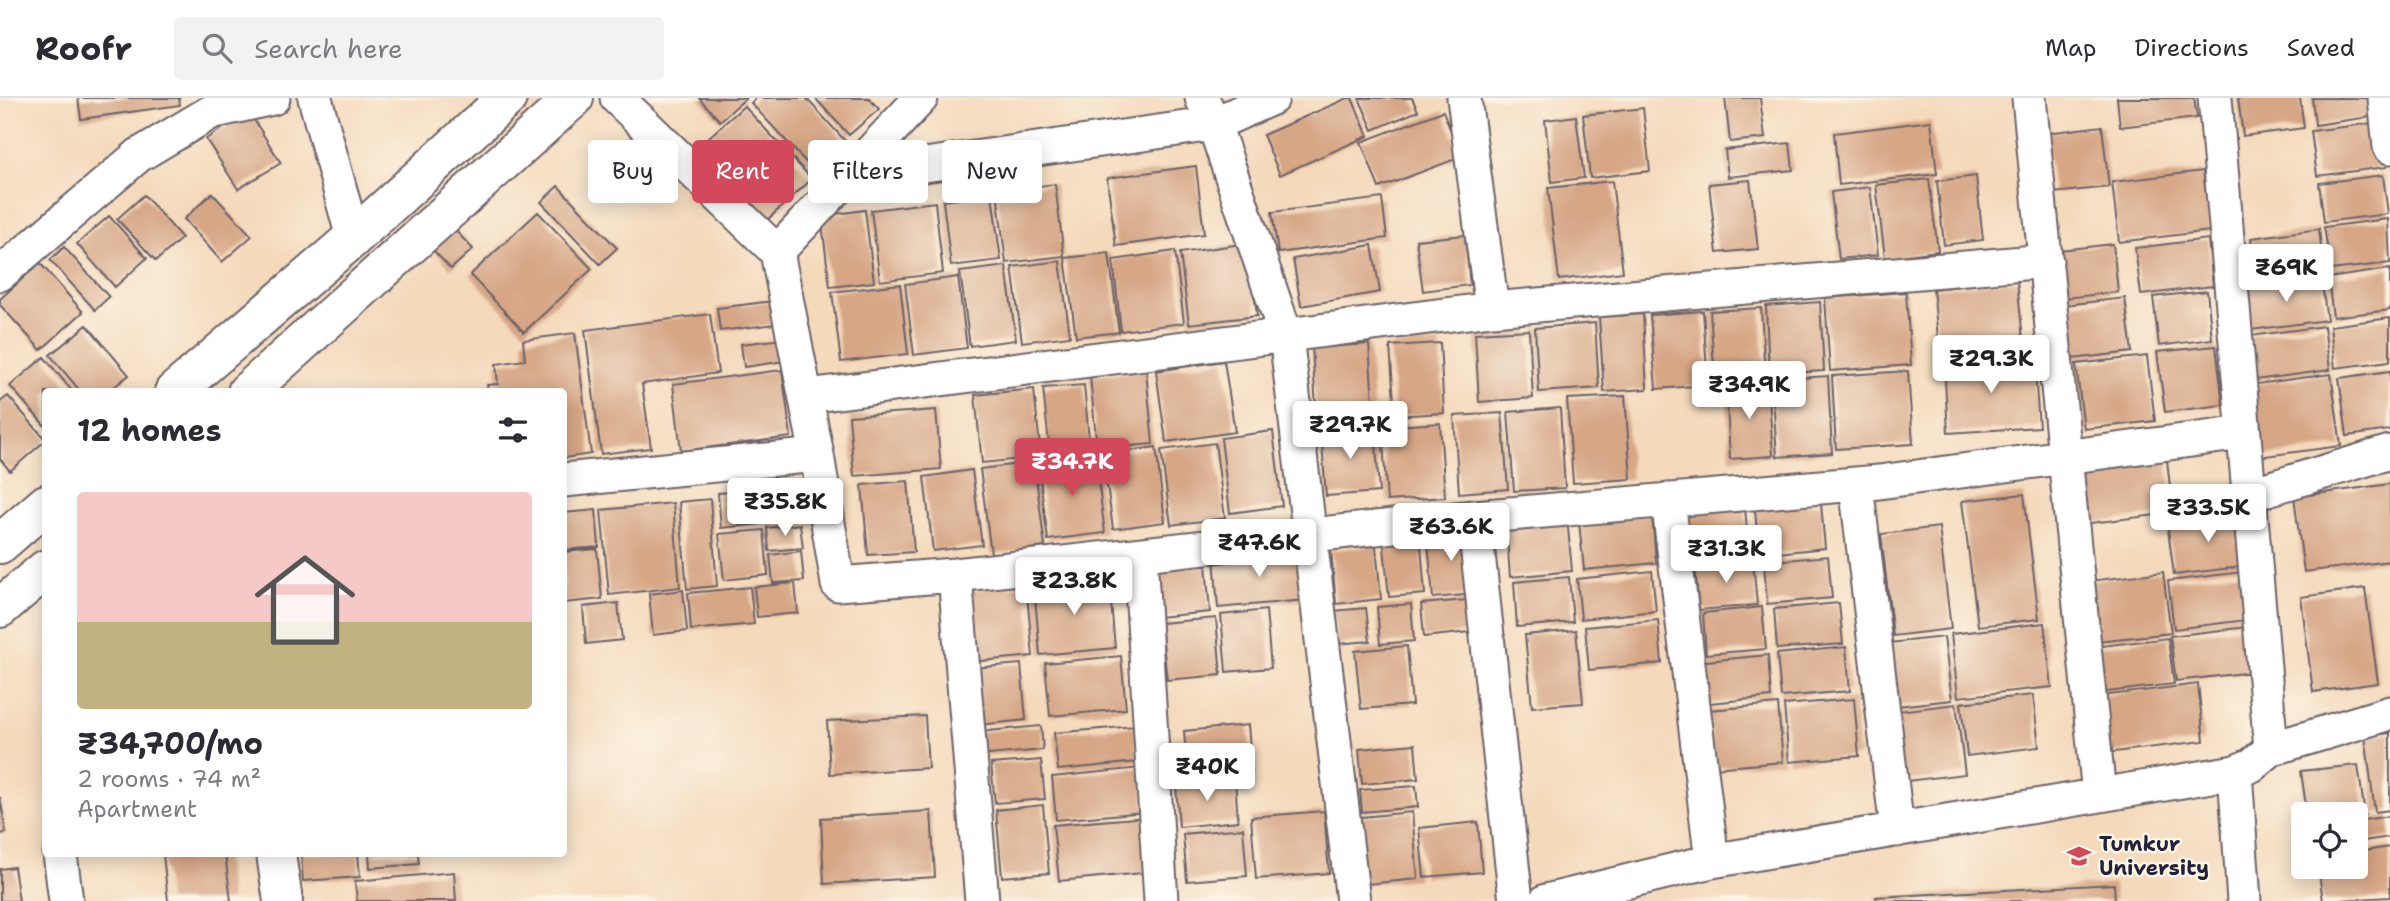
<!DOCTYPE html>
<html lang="en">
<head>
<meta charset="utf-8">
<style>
  :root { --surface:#fff; --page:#f2f2f3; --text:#2b2b33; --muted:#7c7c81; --line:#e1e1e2; --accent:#d1495b }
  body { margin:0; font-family:"Shantell Sans",sans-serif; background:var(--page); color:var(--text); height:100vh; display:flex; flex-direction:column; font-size:26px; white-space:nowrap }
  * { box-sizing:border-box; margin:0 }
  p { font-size:23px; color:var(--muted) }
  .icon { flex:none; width:38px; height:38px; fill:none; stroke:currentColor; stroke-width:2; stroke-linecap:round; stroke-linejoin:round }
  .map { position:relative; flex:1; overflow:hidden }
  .side { position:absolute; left:42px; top:290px; width:525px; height:469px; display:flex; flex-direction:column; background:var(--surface); border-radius:7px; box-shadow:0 4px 18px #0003 }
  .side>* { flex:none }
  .banner { position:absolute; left:588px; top:42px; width:665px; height:63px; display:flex; gap:14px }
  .controls { position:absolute; left:2291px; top:704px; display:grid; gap:14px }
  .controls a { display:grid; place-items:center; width:77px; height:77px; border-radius:7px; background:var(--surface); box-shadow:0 4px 18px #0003; font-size:35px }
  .price { position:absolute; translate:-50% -60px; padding:0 16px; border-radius:7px; background:#fff; color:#222; font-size:23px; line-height:46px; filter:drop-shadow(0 2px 4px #0008) }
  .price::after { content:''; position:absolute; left:50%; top:42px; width:21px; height:16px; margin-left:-10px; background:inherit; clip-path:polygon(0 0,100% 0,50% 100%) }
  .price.active { background:var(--accent); color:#fff }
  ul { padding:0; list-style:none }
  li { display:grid; align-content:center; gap:14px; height:371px; padding:0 35px }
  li+li { border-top:2px solid var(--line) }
  li span { display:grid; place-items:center; height:217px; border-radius:7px; color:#555 }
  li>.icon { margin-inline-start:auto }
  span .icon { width:126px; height:126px; fill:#fffc; stroke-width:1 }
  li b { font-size:30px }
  h2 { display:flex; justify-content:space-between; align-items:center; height:84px; padding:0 35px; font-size:30px }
  .chip { padding:0 24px; border-radius:7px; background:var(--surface); box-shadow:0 4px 18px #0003; font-size:24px; line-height:63px }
  .chip.active { background:var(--accent); color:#fff }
  header { display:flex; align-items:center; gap:42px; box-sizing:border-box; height:98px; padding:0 35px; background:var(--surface); border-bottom:2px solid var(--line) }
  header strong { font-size:33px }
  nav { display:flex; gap:38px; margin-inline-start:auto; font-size:24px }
  .search { width:490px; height:63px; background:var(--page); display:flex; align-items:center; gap:18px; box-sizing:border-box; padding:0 24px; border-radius:7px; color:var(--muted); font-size:26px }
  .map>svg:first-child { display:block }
  .building { fill:#d6a685 }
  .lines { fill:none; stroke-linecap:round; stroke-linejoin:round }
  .minor-casing { stroke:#6c6268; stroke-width:37 }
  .secondary-casing { stroke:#6c6268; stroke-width:42 }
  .minor { stroke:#fff; stroke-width:33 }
  .secondary { stroke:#fff; stroke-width:38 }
  .labels { text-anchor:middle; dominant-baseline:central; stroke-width:5; stroke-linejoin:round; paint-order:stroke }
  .poi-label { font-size:21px; font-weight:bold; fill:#22223b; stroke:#fcf5e5; text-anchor:start }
</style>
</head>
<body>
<header>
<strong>Roofr</strong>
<div class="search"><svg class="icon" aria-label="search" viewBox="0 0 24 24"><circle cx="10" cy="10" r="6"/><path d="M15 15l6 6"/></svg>Search here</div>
<nav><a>Map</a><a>Directions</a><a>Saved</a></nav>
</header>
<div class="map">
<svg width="2390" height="803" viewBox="0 0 2390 803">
  <rect width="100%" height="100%" fill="#fcf5e5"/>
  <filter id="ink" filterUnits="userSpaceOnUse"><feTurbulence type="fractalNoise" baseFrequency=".0143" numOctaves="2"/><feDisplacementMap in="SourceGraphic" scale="14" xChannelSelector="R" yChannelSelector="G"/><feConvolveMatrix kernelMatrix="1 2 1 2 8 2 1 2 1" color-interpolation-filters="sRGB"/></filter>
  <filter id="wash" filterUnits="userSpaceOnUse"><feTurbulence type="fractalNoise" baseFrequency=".00686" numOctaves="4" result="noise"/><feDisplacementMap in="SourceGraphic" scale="28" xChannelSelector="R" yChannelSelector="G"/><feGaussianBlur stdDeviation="1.57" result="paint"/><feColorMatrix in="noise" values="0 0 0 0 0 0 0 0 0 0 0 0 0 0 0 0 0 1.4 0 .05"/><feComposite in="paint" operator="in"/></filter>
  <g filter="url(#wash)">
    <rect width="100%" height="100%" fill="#f4d9bb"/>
    <g id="blocks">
      <path class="building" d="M78,0h101l1,7 -99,14z
        M699,0h47l-26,23z
        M756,0h50l42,46 -32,29 -65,-70z
        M815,0h54l10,11 -30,26z
        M1348,0h4l16,38 -88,39 -17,-40z
        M1359,0h53l6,13 -45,19z
        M1725,0h35l5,40 -35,4z
        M2117,0h77l3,20 -77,9z
        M2238,0h62l4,30 -61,8z
        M2312,0h62l2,18 -61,9z
        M744,8l68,73 -45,41 -68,-74z
        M1643,10l7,63 -60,7 -7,-63z
        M1443,13l18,46 -82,31 -18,-46z
        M249,14l32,51 -43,26 -32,-50z
        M1576,18l8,62 -32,4 -7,-62z
        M1931,23l6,53 -98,11 -5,-52z
        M2381,24l6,45 -70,9 -6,-45z
        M2102,28l7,61 -56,6 -7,-60z
        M1790,45l3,27 -65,7 -3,-27z
        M1196,68l8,68 -88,12 -9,-68z
        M2203,73l8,60 -92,11 -7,-60z
        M2383,77l5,39 -64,8 -5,-39z
        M1976,78l7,64 -39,5 -7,-64z
        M1929,81l9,72 -53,7 -9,-73z
        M1750,82l8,69 -41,4 -8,-69z
        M1612,83l11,91 -64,8 -11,-92z
        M1055,86l9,72 -58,7 -9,-72z
        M558,88l59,62 -17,16 -59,-62z
        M1870,89l8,68 -39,4 -8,-67z
        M212,95l40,43 -30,26 -38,-43z
        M144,97l38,43 -26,23 -39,-42z
        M992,97l9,65 -50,6 -8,-65z
        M1382,100l5,40 -109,15 -6,-41z
        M935,104l8,71 -63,8 -9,-71z
        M865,112l9,72 -44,5 -9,-71z
        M538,114l54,57 -68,63 -54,-57z
        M109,118l38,42 -32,29 -38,-43z
        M2388,121l2,44 -59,7 -7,-43z
        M454,131l19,20 -22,20 -18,-19z
        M2319,131l5,44 -67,9 -6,-44z
        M1465,137l5,50 -47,6 -7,-51z
        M2208,141l5,47 -72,9 -6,-47z
        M1248,145l9,73 -68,8 -9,-71z
        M2113,146l5,48 -53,6 -5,-48z
        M1372,147l8,47 -79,14 -8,-47z
        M64,149l45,50 -14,13 -45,-50z
        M1175,153l9,72 -63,8 -8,-71z
        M1109,155l10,79 -43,5 -11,-79z
        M1060,163l10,75 -48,6 -10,-75z
        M40,165l43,49 -42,38 -41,-45v-6z
        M1006,168l10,74 -46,6 -10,-74z
        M2390,171v41l-57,7 -5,-39z
        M958,179l9,71 -53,7 -9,-71z
        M2321,179l6,43 -76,10 -6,-43z
        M2017,182l7,70 -84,8 -7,-69z
        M900,186l8,70 -67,8 -9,-70z
        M2207,193l5,48 -53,7 -6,-49z
        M1906,194l5,73 -81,6 -5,-73z
        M2125,200l7,54 -60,7 -7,-54z
        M781,202l3,23 -64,8 -3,-23z
        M1820,204l4,69 -55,3 -3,-68z
        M1761,210l4,70 -50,3 -5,-70z
        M1703,213l5,74 -52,4 -6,-74z
        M710,216l8,59 -76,11 9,64 -50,6 -16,-124z
        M1643,216l4,75 -43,3 -5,-75z
        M2390,220v43l-55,7 -5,-42z
        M1595,225l4,65 -60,4 -4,-64z
        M87,227l42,50 -21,17h-27l-31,-37z
        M2324,228l6,44 -74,10 -6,-44z
        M1529,232l4,68 -54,4 -4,-69z
        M575,235l16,121 -27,4v-66h-76l-1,-7 11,-1 -2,-20 29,-4 -2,-20z
        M783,241l3,22 -42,6 -3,-23z
        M1440,245l4,70 -49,3 -5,-70z
        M1369,246l5,74 -57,4 -5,-74z
        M2216,248l7,59 -58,7 -8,-60z
        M2147,258l8,65 -71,8 -8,-65z
        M44,259l29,35h-27v35l-36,-41z
        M2034,259l5,70 -91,6 -4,-70z
        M1224,263l11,71 -69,10 -10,-71z
        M782,272l9,67 -110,14 -8,-67z
        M1146,273l7,73 -56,5 -7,-73z
        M1908,273l5,73 -77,5 -4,-73z
        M2390,273v59l-43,6 -8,-58z
        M2331,276l10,72 -83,11 -9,-72z
        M1828,278l4,77 -55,4 -5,-77z
        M1768,285l5,73 -43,3 -4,-73z
        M1084,287l6,65 -40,4 -7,-66z
        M1034,291l7,68 -59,6 -7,-68z
        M8,298l38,44 -36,31 -10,-12v-57z
        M1625,298l6,83 -58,4 -6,-84z
        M1560,310l5,80 -51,3 -6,-79z
        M936,312l5,59 -87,7 -5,-60z
        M1502,315l6,76 -49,4 -5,-77z
        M1440,325l5,74 -58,4 -5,-74z
        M1375,328l4,66 -53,4 -5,-66z
        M1273,333l9,75 -52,7 -9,-75z
        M1215,345l10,75 -54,7 -10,-75z
        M1156,349l9,75 -52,7 -10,-74z
        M1095,358l10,77 -57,7 -10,-76z
        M2167,362l6,53 -98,12 -7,-54z
        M1034,364l11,85 -54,7 -11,-85z
        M972,372l10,75 -49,6 -9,-74z
        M908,383l6,71 -46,3 -6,-70z
        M2390,386v77l-86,11 -10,-75z
        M792,389l3,28 -31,3 -3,-28z
        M756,392l3,34 -38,4 -3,-35z
        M2024,396l15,125 -61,7 -16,-125z
        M710,401l7,87 -30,3 -8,-87z
        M673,405l7,84 -71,8 -8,-85z
        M1821,406l4,44 -66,7 -4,-45z
        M1745,409l4,48 -65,6 -4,-48z
        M596,412l3,37 -35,3v-37z
        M2243,415l6,53 -75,9 -7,-53z
        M1652,417l4,48 -72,7 -5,-48z
        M1567,419l5,54 -62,6 -4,-54z
        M800,426l3,24 -34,3 -2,-23z
        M1939,429l12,102 -58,7 -12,-102z
        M1469,430l6,66 -42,4 -6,-66z
        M764,432l4,45 -44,5 -5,-46z
        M1420,435l5,61 -36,3 -6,-60z
        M1376,448l5,53 -45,5 -5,-54z
        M597,451l5,50 -38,4v-51z
        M1300,452l5,50 -87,8 -4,-50z
        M801,453l3,30 -31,2 -3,-28z
        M1828,458l4,42 -65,6 -3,-42z
        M1753,461l4,46 -58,5 -4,-45z
        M1206,466l4,48 -52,5 -4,-49z
        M1652,473l4,40 -75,8 -4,-40z
        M2250,473l5,48 -81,10 -6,-48z
        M2163,474l8,61 -83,9 -7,-60z
        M1569,479l4,45 -56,5 -3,-45z
        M1109,481l6,69 -75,7 -6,-70z
        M795,485l3,30 -41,4 -3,-30z
        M1026,487l7,71 -63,6 -6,-71z
        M750,489l4,37 -63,6 -3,-37z
        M2365,490l13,95 -65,9 -12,-95z
        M683,492l4,41 -34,4 -4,-41z
        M1467,502l3,32 -46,5 -3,-33z
        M618,505l4,37 -36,4 -3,-37z
        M1839,505l4,41 -66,5 -3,-40z
        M1411,506l3,37 -34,3 -3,-37z
        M1762,509l4,42 -60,5 -3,-41z
        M1366,510l4,33 -33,3 -4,-33z
        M1266,512l5,58 -45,4 -5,-57z
        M1216,520l5,57 -54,5 -6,-57z
        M1658,522l4,43 -73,7 -4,-43z
        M2044,525l8,64 -94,10 -7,-63z
        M2256,528l5,45 -85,10 -6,-45z
        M1576,532l7,73 -51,4 -7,-72z
        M1944,539l8,63 -65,7 -7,-63z
        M2168,540l6,46 -75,9 -6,-46z
        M1407,548l5,59 -51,4 -6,-58z
        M1846,549l4,44 -69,6 -4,-43z
        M1768,557l3,42 -71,7 -4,-42z
        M1121,558l5,53 -76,7 -5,-53z
        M1021,566l5,56 -47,5 -6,-57z
        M2198,586l6,57 -97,12 -6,-57z
        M2033,597l6,52 -72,9 -6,-53z
        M1854,601l5,57 -70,6 -5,-57z
        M1778,606l5,58 -69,6 -5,-58z
        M1956,606l9,70 -66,8 -9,-70z
        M925,618l3,52 -98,6 -3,-53z
        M1248,627l4,48 -64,6 -4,-48z
        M1041,628l2,24 -65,6 -1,-24z
        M1135,628l3,36 -80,8 -4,-37z
        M2390,635v77l-15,2 -10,-76z
        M1415,646l3,35 -56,5 -3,-35z
        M1041,662l4,39 -50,4 -4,-39z
        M2358,667l7,50 -58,-1 -6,-43z
        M1141,670l4,44 -89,8 -4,-43z
        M1235,681l3,42 -59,6 -3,-43z
        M1416,688l2,21 -56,5 -2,-22z
        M0,699l6,36 -6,1z
        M1043,707l6,68 -47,4 -6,-67z
        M931,713l4,66 -111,7 -3,-66z
        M1324,713l5,62 -73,6 -5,-62z
        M1412,714l6,67 -61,6 -6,-67z
        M2390,718v21l-34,5v-21z
        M1147,719l5,55 -93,9 -6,-56z
        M1478,724l4,50 -58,5 -5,-49z
        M1243,730l4,48 -60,5 -4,-47z
        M2390,749v50l-67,4 -5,-35h38v-14z
        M163,756h62l6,47h-63z
        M301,756h57l2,23 -57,4z
        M369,756h49l1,10 -49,4z
        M14,769l5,34h-19v-32z
        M454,774l2,29h-99l-2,-20z
        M2114,786l1,17h-238l-1,-4z"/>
    </g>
  </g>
  <g filter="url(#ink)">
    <use href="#blocks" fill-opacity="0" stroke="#6c6268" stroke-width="2"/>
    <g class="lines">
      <g class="minor-casing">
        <path id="minor" d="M315,0l38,140
          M617,0l160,154
          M1202,0l12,26 72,212 67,565
          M1464,0l28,211
          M2029,0l70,697
          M2215,0l56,651
          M2385,0l5,49
          M847,78l367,-52 58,-26
          M0,176l139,-119 72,-43 62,-14
          M807,298l685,-87 554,-48
          M817,357l21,129 117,-9 519,-58 405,-35 364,-49
          M564,382l253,-25 -40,-203 144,-154
          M1856,386l41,346
          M2248,397l142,-43
          M1668,402l44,361
          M1474,419l42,384
          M1140,457l21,346
          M955,477l27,326
          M2235,674l9,129
          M60,756l6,47
          M1546,803l166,-40 523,-89 17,-7 19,-16 119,-36"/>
      </g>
      <g class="secondary-casing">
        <path id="secondary" d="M174,294l179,-154 154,-140
          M247,294l327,-294
          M0,446l46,-40
          M0,510l46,-39
          M276,756l7,47"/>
      </g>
      <use href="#minor" class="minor"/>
      <use href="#secondary" class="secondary"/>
    </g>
  </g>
  <defs>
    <g id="university-bare" transform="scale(1.89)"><path d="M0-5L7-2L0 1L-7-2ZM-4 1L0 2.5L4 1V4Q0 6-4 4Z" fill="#d1495b" stroke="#fcf5e5" stroke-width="2.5" paint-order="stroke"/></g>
  </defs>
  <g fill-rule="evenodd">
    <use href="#university-bare" x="2079" y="758"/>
  </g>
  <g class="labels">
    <g class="poi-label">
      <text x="2099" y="746">Tumkur<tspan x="2099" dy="24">University</tspan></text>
    </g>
  </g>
</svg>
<div class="controls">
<a><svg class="icon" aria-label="locate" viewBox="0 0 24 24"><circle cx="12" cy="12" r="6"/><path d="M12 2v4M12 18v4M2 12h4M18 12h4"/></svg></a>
</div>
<b class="price" style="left:2286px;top:206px">₹69K</b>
<b class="price" style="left:1991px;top:297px">₹29.3K</b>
<b class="price" style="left:1749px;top:323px">₹34.9K</b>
<b class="price" style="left:1350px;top:363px">₹29.7K</b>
<b class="price active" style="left:1072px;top:400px">₹34.7K</b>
<b class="price" style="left:785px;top:440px">₹35.8K</b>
<b class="price" style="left:2208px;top:446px">₹33.5K</b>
<b class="price" style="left:1451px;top:465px">₹63.6K</b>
<b class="price" style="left:1259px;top:481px">₹47.6K</b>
<b class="price" style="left:1726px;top:487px">₹31.3K</b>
<b class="price" style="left:1074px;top:519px">₹23.8K</b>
<b class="price" style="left:1207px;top:705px">₹40K</b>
<div class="banner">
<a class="chip">Buy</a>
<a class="chip active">Rent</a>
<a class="chip">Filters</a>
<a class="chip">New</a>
</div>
<section class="side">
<h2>12 homes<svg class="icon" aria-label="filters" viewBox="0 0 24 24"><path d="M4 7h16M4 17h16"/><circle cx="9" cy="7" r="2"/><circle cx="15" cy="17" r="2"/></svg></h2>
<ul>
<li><span style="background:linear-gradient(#f6c9c9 60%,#c2b280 0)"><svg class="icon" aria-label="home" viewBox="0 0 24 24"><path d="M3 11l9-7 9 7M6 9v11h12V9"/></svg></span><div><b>₹34,700/mo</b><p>2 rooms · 74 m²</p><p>Apartment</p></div></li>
</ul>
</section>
</div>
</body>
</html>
